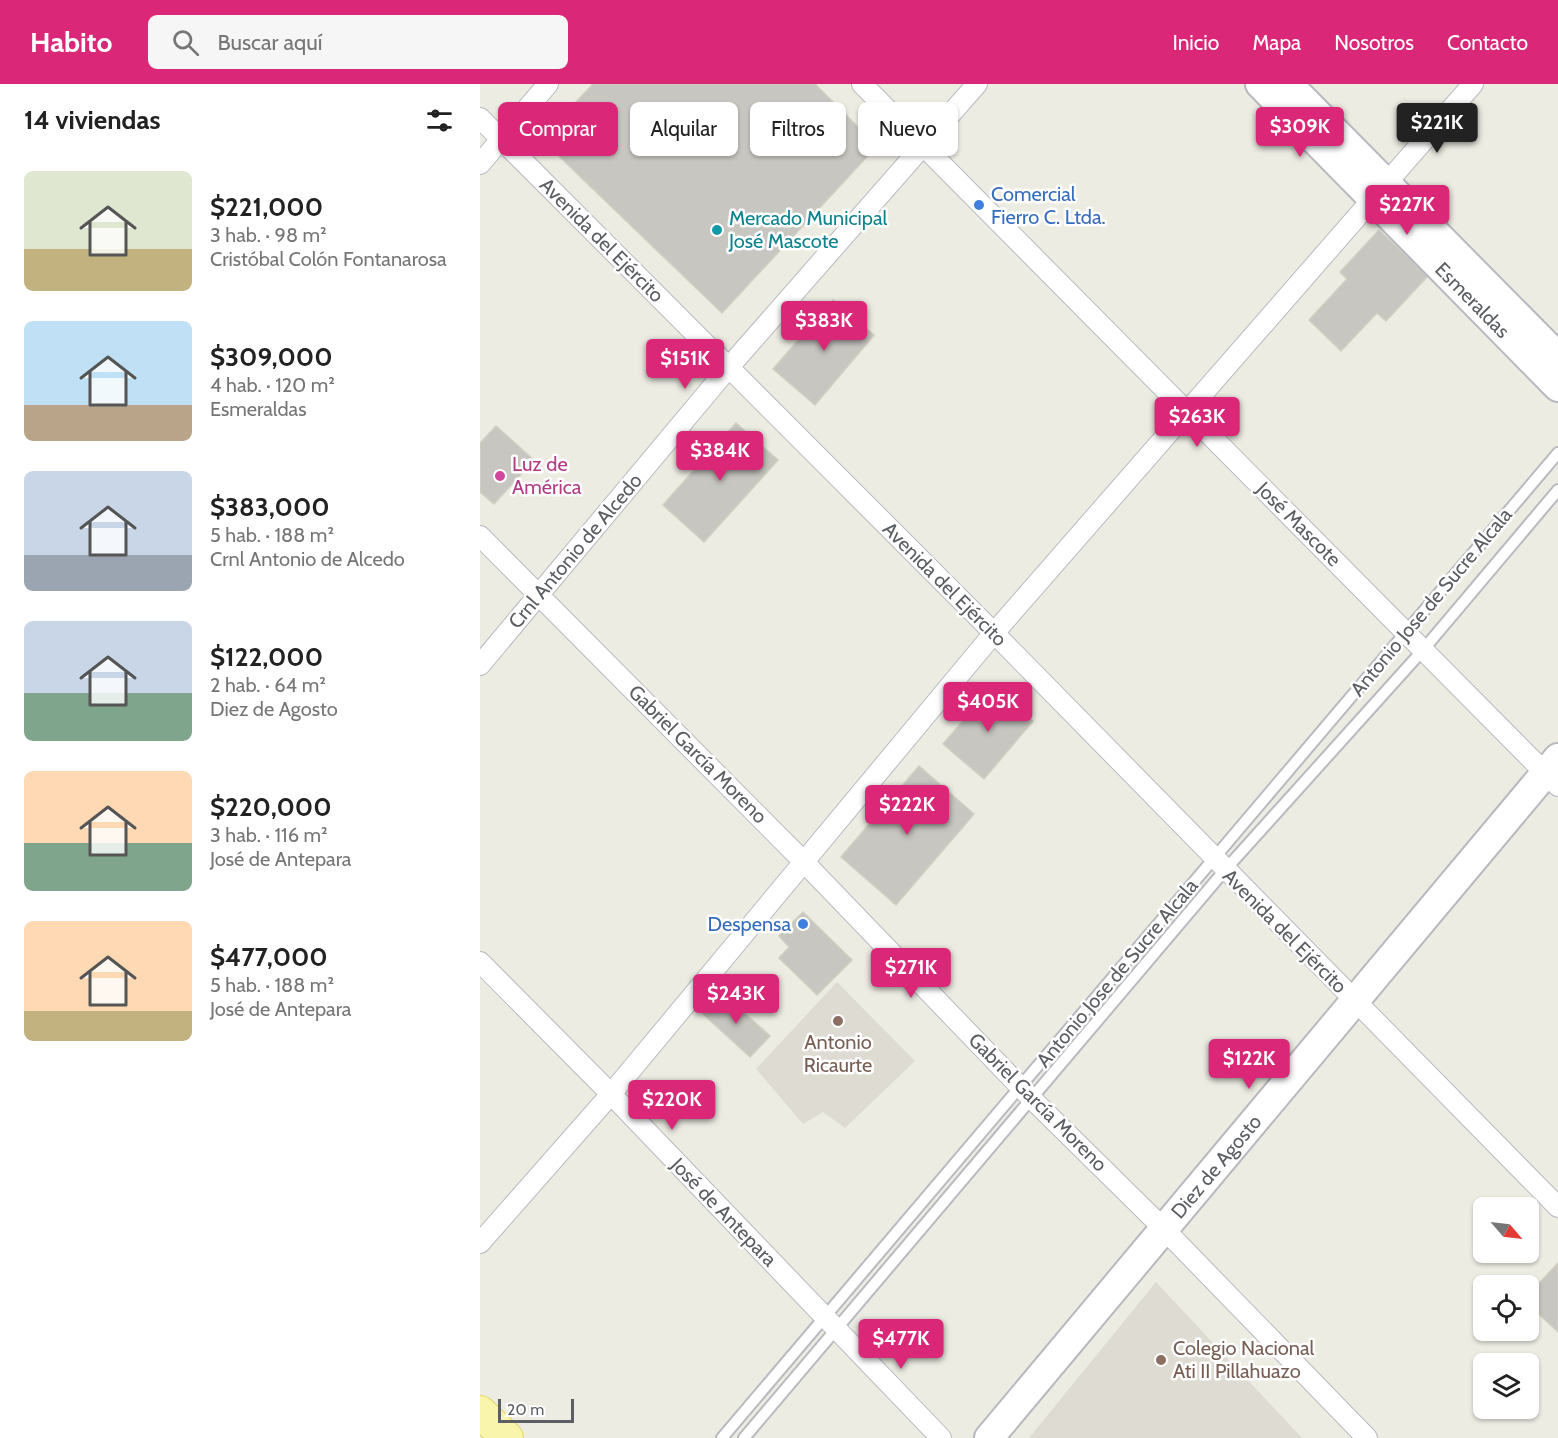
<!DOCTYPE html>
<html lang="es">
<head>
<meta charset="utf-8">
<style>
  :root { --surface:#fff; --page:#f6f6f6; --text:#222; --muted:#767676; --accent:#db2777 }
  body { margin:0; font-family:Cabin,sans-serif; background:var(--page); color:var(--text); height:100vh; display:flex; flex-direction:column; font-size:22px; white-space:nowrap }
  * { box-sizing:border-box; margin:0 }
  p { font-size:20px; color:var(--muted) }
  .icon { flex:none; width:33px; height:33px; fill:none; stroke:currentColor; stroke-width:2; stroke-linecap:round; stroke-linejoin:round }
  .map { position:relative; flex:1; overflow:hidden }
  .drawer { display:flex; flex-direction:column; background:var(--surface); width:480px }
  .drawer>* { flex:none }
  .top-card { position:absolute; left:18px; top:18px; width:570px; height:54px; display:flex; gap:12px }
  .needle { width:39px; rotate:118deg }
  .fabs { position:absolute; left:993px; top:1113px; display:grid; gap:12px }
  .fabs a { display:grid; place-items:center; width:66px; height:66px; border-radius:9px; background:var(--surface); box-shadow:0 2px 4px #0004; font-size:30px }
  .scale { position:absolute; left:18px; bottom:15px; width:76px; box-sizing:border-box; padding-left:6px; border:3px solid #5b5e63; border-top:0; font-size:16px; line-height:21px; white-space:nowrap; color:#5b5e63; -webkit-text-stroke:4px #fff; paint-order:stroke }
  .price { position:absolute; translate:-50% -51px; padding:0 14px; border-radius:6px; background:var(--accent); color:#fff; font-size:20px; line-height:39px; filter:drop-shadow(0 2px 3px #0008) }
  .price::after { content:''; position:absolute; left:50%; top:36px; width:18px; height:14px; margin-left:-9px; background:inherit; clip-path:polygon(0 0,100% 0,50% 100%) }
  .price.on { background:#222; color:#fff }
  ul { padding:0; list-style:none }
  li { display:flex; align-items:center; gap:18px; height:150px; padding:0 24px }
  li span { display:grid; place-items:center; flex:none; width:168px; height:120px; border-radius:9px; color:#555 }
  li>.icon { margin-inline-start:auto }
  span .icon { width:72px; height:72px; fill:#fffc; stroke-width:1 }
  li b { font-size:26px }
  h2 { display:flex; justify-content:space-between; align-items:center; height:72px; padding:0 24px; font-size:26px }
  .pill { padding:0 21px; border-radius:9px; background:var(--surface); box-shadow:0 2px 4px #0004; font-size:21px; line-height:54px }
  .pill.on { background:var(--accent); color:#fff }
  header { display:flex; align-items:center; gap:36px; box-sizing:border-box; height:84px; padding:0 30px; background:var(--accent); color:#fff }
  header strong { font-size:28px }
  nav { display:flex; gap:33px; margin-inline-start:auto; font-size:21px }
  .search { width:420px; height:54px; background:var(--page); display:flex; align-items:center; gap:15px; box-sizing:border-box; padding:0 21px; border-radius:9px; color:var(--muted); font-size:22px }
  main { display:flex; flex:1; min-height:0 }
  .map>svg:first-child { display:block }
  .education { fill:#dddbd2 }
  .building { fill:#c8c6c0; stroke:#d1cec2; stroke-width:1.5 }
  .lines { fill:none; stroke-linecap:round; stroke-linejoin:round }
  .lane-casing { stroke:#b8babf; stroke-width:14 }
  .street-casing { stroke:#b8babf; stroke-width:22 }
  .secondary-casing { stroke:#b7b9bf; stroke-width:32 }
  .primary-casing { stroke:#e8d162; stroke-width:34 }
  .lane { stroke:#fff; stroke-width:10 }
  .street { stroke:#fff; stroke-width:20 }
  .secondary { stroke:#fff; stroke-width:28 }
  .primary { stroke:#faf5ac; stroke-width:32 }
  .shop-dot { fill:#3f7fe0; stroke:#fff; stroke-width:2 }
  .culture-dot { fill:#0f9aa8; stroke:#fff; stroke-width:2 }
  .hotel-dot { fill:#d1479c; stroke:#fff; stroke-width:2 }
  .education-dot { fill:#8d6e63; stroke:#fff; stroke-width:2 }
  .labels { text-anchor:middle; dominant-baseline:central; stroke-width:5; stroke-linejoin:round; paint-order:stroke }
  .shop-label { font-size:20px; fill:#366cbe; stroke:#fff; text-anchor:start }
  .culture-label { font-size:20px; fill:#0d838f; stroke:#fff; text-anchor:start }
  .street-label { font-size:20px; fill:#5b5e63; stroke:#fff }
  .hotel-label { font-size:20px; fill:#b23c85; stroke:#fff; text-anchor:start }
  .education-label { font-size:20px; fill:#785e54; stroke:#fff }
</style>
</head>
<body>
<header>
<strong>Habito</strong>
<div class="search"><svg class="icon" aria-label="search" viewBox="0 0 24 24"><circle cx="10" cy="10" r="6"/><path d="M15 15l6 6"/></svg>Buscar aquí</div>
<nav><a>Inicio</a><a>Mapa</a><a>Nosotros</a><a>Contacto</a></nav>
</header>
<main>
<section class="drawer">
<h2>14 viviendas<svg class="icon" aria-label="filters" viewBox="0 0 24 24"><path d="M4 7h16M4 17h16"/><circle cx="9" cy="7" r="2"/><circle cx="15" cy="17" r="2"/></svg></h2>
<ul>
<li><span style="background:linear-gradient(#dfe7d0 65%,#c2b280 0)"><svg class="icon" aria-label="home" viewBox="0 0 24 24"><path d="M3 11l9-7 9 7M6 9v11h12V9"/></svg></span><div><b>$221,000</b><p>3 hab. · 98 m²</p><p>Cristóbal Colón Fontanarosa</p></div></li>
<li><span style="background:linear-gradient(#bfe0f5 70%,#b9a48a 0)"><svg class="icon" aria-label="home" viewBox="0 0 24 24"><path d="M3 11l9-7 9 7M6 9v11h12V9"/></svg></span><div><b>$309,000</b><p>4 hab. · 120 m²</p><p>Esmeraldas</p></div></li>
<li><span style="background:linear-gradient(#c9d6e8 70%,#9aa5b1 0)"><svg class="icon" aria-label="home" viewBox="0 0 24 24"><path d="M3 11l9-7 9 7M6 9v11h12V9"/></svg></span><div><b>$383,000</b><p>5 hab. · 188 m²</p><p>Crnl Antonio de Alcedo</p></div></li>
<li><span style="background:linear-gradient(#c9d6e8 60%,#7fa58c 0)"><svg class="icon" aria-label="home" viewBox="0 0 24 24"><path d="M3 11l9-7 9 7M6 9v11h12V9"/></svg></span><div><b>$122,000</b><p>2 hab. · 64 m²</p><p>Diez de Agosto</p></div></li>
<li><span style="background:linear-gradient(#ffd9b3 60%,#7fa58c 0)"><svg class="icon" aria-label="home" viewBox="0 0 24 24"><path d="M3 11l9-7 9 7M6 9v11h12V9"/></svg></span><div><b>$220,000</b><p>3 hab. · 116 m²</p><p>José de Antepara</p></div></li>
<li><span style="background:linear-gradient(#ffd9b3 75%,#c2b280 0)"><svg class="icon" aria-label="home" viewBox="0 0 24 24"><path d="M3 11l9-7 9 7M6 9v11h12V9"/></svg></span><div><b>$477,000</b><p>5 hab. · 188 m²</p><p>José de Antepara</p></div></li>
</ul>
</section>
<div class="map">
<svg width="1078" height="1354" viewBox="0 0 1078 1354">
  <rect width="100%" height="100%" fill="#edece3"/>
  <path class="education" d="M357,898l78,79 -70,67 -22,-16 -20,12 -47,-55z
    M676,1198l146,156h-273z"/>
  <path class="building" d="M113,0h222l62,62 -155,167 -181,-174z
    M899,146l49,46 -42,45 -9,-8 -36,38 -32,-31 38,-41 -7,-7z
    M353,216l41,35 -59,70 -42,-36z
    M256,339l42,37 -74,82 -41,-37z
    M16,342l38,34 -40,44 -14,-12v-49z
    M513,602l40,35 -49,58 -41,-35z
    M439,682l55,48 -78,91 -55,-48z
    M323,828l49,48 -35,35 -38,-37 10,-11 -10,-11z
    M242,909l48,43 -20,21 -47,-43z
    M1078,1179v69l-30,-28v-9z"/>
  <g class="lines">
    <g class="lane-casing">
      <path id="lane" d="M242,1354l836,-985
        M264,1354l481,-568 198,-220 135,-160"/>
    </g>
    <g class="street-casing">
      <path id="street" d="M382,0l696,702
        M0,34l514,515 564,574
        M0,80l68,-80
        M0,452l323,325 228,237 133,131 203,209
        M0,581l249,-298 248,-283
        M0,878l131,132 330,344
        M0,1159l131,-149 383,-461 479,-549"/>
    </g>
    <g class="secondary-casing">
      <g id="secondary">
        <path id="s1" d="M780,0l298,303"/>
        <path d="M808,0l270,273"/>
        <path id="s2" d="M509,1354l569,-680"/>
      </g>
    </g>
    <g class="primary-casing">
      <path id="primary" d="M0,1328l27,26"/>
    </g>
    <use href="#lane" class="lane"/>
    <use href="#street" class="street"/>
    <use href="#secondary" class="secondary"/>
    <use href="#primary" class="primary"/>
  </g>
  <g class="shop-dot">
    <circle cx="499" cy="121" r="6"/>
    <circle cx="323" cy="840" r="6"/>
  </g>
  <circle class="culture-dot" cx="237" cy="146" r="6"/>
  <circle class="hotel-dot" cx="20" cy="392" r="6"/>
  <g class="education-dot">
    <circle cx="358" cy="937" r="6"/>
    <circle cx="681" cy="1276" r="6"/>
  </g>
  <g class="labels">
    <g class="shop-label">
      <text x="511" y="110">Comercial<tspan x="511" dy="23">Fierro C. Ltda.</tspan></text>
      <text x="311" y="840" text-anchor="end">Despensa</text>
    </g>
    <g class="culture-label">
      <text x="249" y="134">Mercado Municipal<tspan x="249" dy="23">José Mascote</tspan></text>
    </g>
    <g class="street-label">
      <text transform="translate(122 156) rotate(45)">Avenida del Ejército</text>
      <text stroke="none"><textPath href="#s1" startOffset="303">Esmeraldas</textPath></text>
      <text transform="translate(819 440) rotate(45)">José Mascote</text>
      <text transform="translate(95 467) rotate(-50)">Crnl Antonio de Alcedo</text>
      <text transform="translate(465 500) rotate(45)">Avenida del Ejército</text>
      <text transform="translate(951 518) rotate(-50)">Antonio Jose de Sucre Alcala</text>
      <text transform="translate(218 670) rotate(45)">Gabriel García Moreno</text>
      <text transform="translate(805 847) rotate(45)">Avenida del Ejército</text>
      <text transform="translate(637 889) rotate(-50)">Antonio Jose de Sucre Alcala</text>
      <text transform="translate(558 1018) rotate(45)">Gabriel García Moreno</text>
      <text stroke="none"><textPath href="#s2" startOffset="354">Diez de Agosto</textPath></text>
      <text transform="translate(244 1128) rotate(46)">José de Antepara</text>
    </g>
    <g class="hotel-label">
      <text x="32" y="380">Luz de<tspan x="32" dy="23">América</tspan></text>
    </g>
    <g class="education-label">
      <text x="358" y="958">Antonio<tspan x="358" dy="23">Ricaurte</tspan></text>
      <text x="693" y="1264" text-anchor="start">Colegio Nacional<tspan x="693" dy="23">Ati II Pillahuazo</tspan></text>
    </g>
  </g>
</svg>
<div class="fabs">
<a><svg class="needle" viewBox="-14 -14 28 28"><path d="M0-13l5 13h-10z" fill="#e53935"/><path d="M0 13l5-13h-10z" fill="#767676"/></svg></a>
<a><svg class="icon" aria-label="locate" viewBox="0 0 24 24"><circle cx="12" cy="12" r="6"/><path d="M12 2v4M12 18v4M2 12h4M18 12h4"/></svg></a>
<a><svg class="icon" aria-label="layers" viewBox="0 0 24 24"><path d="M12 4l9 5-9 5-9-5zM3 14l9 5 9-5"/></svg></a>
</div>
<div class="scale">20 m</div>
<b class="price on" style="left:957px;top:70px">$221K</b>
<b class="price" style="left:820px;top:74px">$309K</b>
<b class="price" style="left:927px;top:152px">$227K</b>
<b class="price" style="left:344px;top:268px">$383K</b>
<b class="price" style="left:205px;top:306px">$151K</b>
<b class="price" style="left:717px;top:364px">$263K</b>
<b class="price" style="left:240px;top:398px">$384K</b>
<b class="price" style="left:508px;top:649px">$405K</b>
<b class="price" style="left:427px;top:752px">$222K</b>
<b class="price" style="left:431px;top:915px">$271K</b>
<b class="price" style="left:256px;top:941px">$243K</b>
<b class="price" style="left:769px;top:1006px">$122K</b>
<b class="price" style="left:192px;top:1047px">$220K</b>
<b class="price" style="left:421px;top:1286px">$477K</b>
<div class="top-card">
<a class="pill on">Comprar</a>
<a class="pill">Alquilar</a>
<a class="pill">Filtros</a>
<a class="pill">Nuevo</a>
</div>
</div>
</main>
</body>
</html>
